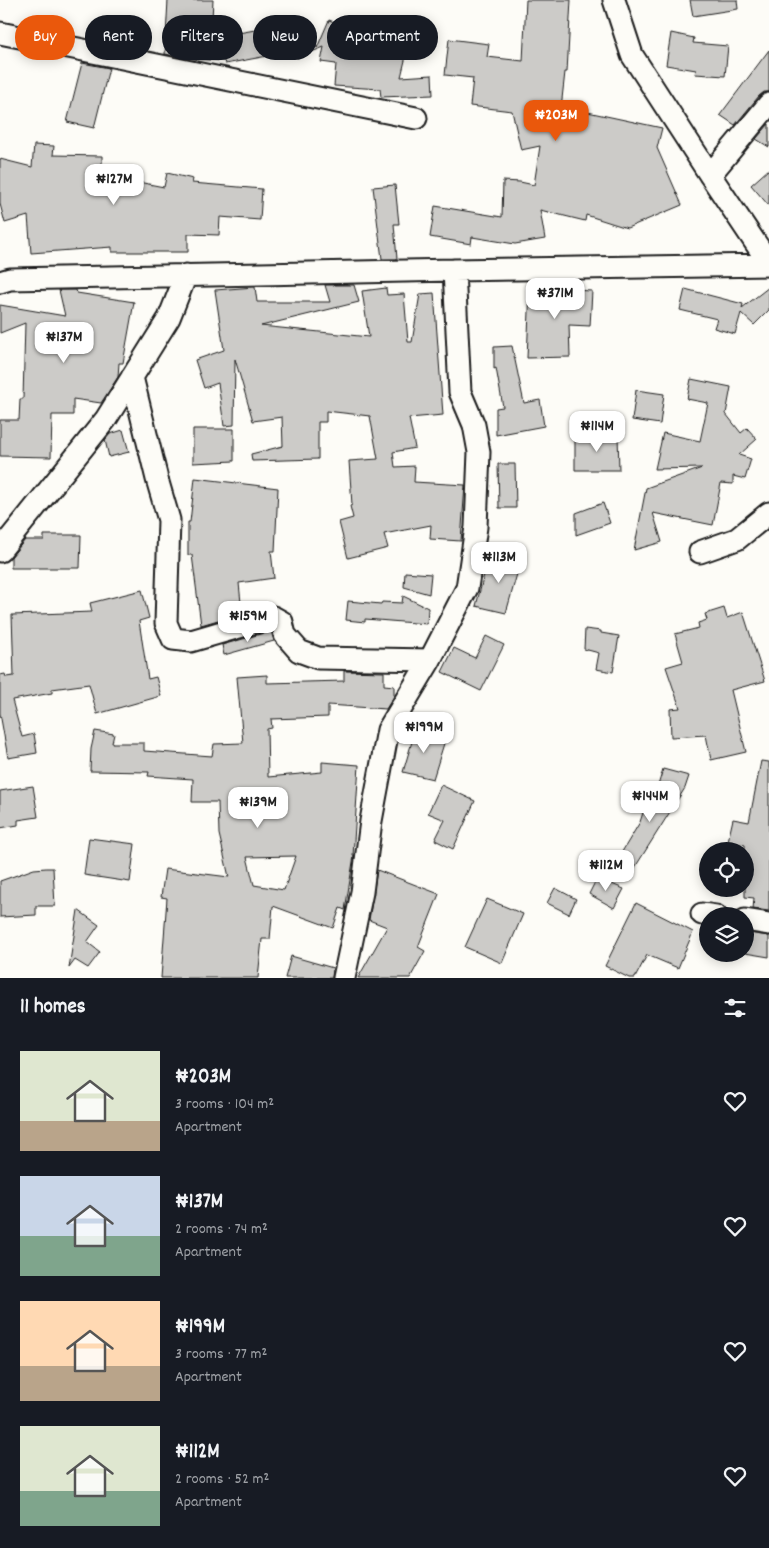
<!DOCTYPE html>
<html lang="en">
<head>
<meta charset="utf-8">
<style>
  :root { --surface:#171b24; --page:#242831; --text:#f1f3f6; --muted:#9ea1a6; --accent:#ea580c }
  body { margin:0; font-family:Dekko,sans-serif; background:var(--page); color:var(--text); height:100vh; display:flex; flex-direction:column; font-size:19px; white-space:nowrap }
  * { box-sizing:border-box; margin:0 }
  p { font-size:16px; color:var(--muted) }
  .icon { flex:none; width:28px; height:28px; fill:none; stroke:currentColor; stroke-width:2; stroke-linecap:round; stroke-linejoin:round }
  .map { position:relative; height:978px; overflow:hidden }
  .panel { display:flex; flex-direction:column; background:var(--surface); flex:1 }
  .panel>* { flex:none }
  .top-card { position:absolute; left:15px; top:15px; width:500px; height:45px; display:flex; gap:10px }
  .tools { position:absolute; left:699px; top:842px; display:grid; gap:10px }
  .tools a { display:grid; place-items:center; width:55px; height:55px; border-radius:50%; background:var(--surface); box-shadow:0 2px 12px #0003; font-size:25px }
  .price { position:absolute; translate:-50% -42px; padding:0 11px; border-radius:10px; background:#fff; color:#222; font-size:16px; line-height:32px; filter:drop-shadow(0 1px 2px #0008) }
  .price::after { content:''; position:absolute; left:50%; top:30px; width:15px; height:11px; margin-left:-8px; background:inherit; clip-path:polygon(0 0,100% 0,50% 100%) }
  .price.on { background:var(--accent); color:#fff }
  ul { padding:0; list-style:none }
  li { display:flex; align-items:center; gap:15px; height:125px; padding:0 20px }
  li span { display:grid; place-items:center; flex:none; width:140px; height:100px; border-radius:0px; color:#555 }
  li>.icon { margin-inline-start:auto }
  span .icon { width:60px; height:60px; fill:#fffc; stroke-width:1 }
  li b { font-size:21px }
  h2 { display:flex; justify-content:space-between; align-items:center; height:60px; padding:0 20px; font-size:21px }
  .chip { padding:0 18px; border-radius:22px; background:var(--surface); box-shadow:0 2px 12px #0003; font-size:18px; line-height:45px }
  .chip.on { background:var(--accent); color:#fff }
  .map>svg:first-child { display:block }
  .building { fill:#cccbc8; stroke:#1c1c1c; fill-rule:evenodd }
  .lines { fill:none; stroke-linecap:round; stroke-linejoin:round }
  .minor-casing { stroke:#1c1c1c; stroke-width:25 }
  .minor { stroke:#fdfcf7; stroke-width:21 }
</style>
</head>
<body>
<div class="map">
<svg width="769" height="978" viewBox="0 0 769 978">
  <rect width="100%" height="100%" fill="#fdfcf7"/>
  <filter id="ink" filterUnits="userSpaceOnUse"><feTurbulence type="fractalNoise" baseFrequency=".02" numOctaves="2"/><feDisplacementMap in="SourceGraphic" scale="10" xChannelSelector="R" yChannelSelector="G"/><feConvolveMatrix kernelMatrix="1 2 1 2 8 2 1 2 1" color-interpolation-filters="sRGB"/></filter>
  <g filter="url(#ink)">
    <path class="building" d="M168,0h45l-2,38 66,-12v4l28,-12 12,30 12,-28 33,13 1,-5 25,4 2,-6 22,5 -11,46 31,-2 1,20 -52,2 -1,-8 -46,-3 2,-22 -15,-2 3,-15 -27,11 -3,-7 -69,13 -1,-3 -34,-2 -25,-5z
      M526,0h45l-4,72h-2l-4,36h8l93,20 -5,20 25,57 -55,23 -41,-13 -1,6 -45,-11 5,29 -30,5 -43,-7 -1,7 -41,-7 5,-31 67,11 1,-36 17,1 14,3 6,-39 -19,4 -9,-39 -42,-5 3,-28 -28,-3 4,-36 40,5 -2,13 36,4z
      M690,0h47l1,9 -45,7z
      M99,21l36,6 -3,16 -16,-2 -1,3 -19,-4z
      M671,33l23,5 -1,5 35,3 -3,30 -30,-2 1,-4 -30,-5z
      M769,50v42h-5l-5,4 -24,29 -15,-10z
      M82,63l27,5 -15,60 -27,-6z
      M769,124v23l-13,-8z
      M34,145l20,1 -1,9 49,1v19l62,12 3,-14 26,6 -1,4 70,6 -2,31 -40,-3 -1,18 -31,-1v18h-76v-5l-81,6 -3,-37 -23,7 -5,-19v-45l32,8z
      M769,169v37l-18,-21z
      M395,185l4,39h-5l3,35h-15l-9,-72z
      M325,285h29l5,17 -98,24 108,11 -7,-46 24,-3 1,7 17,-1 4,48h4l8,-48 14,-1 9,122 -34,3 6,30 -22,4 2,15 20,-1 -1,16 51,3 -4,56 -31,-2 1,-14 -47,9 4,14 -40,10 -9,-36 14,-4 -3,-12 2,-1 -3,-44 29,-2 -8,-43 -44,-5v11h-8v37l-66,2 -1,-7 32,-8 -1,-29 -29,4 -18,-62 -1,66 -10,1 -6,-43 -14,5 -9,-28 29,-10 -9,-60 40,-3 2,15h73z
      M769,287v23l-15,15 -13,-12 -6,21 -21,-6 3,-9 -37,-9 5,-21 58,15 -1,4z
      M530,288l62,3 -2,35 -21,-1 1,32 -43,1z
      M59,290h17l1,3 57,9 -11,61h-4l-1,14 -17,26 -28,-4v16h-21l-1,42 -51,-1v-36h19l1,-21h3l2,-76 -25,10v-28l65,11z
      M512,346l12,57 16,-3 4,26 -48,9v-27l7,-1 -7,-39 -2,1v-22z
      M691,379l40,8 -5,27 15,19 6,-5 10,11 -18,16 12,4 -6,20 -12,-3v8l-12,-1 -8,42 -60,-12 9,29 -28,8 12,-62 56,-20 -47,1 8,-36 37,8 8,-38 -21,-4z
      M636,390l28,4 -4,30 -28,-4z
      M193,429h41v32l-41,2z
      M123,430l6,22 -20,5 -4,-17 5,-6z
      M618,436l1,34h-44v-33z
      M498,464h17l1,44h-17z
      M195,478l83,10 -3,63h-4l3,27 -35,5 3,30 -41,12 -9,-70h-4v-33h2z
      M603,503l7,20 -34,12v-22z
      M44,535h37l-1,33h-69v-11l14,-17h19z
      M502,551l20,5 -16,57 -30,-7 10,-39 12,3z
      M405,572l26,2 -2,20 -25,-7z
      M142,590l7,28 -10,3 9,58 8,-2 5,19 -64,18 -8,-30 -37,5v4l-40,7 10,37 12,-3 3,19 -29,5 -8,-45v-38l5,-1 1,3 8,-1 -2,-61 80,-3 -2,-9z
      M403,596l25,12 -1,16 -62,-5v3l-19,-2 2,-19 33,3 1,-2 20,1z
      M724,608l3,10 16,-6 22,69 -34,9 15,62 -35,8 -5,-25 -35,2 -1,-28 10,-1 -14,-41 17,-5 -8,-28 24,-6 -1,-5 9,-3 -2,-6z
      M585,629l16,2v2l18,3 -6,36 -17,-3 3,-16 -15,-4z
      M271,631l3,10 -50,14 -2,-10z
      M486,636l18,9 -23,46 -39,-19 12,-24 21,10z
      M344,671l40,1v13l10,1v10l-8,13 -58,-4v12l-57,2 1,9 -5,1 1,48 54,-5v-10l37,3 -6,91h1l-9,54 -5,-2 -7,20 -60,-22 -3,33h-8l-4,39h-97l6,-80 -6,-1 4,-28 64,8 -10,-43 -1,-32h-26l1,-23 -45,-3 1,-4 -59,-1 1,-22 4,-18 19,3 -2,9h32v8l68,5 2,-12 29,-1 -6,-66 30,-2v8l77,-2zM296,856l-12,34 -30,-5 -7,-28z
      M416,728l30,9 -13,42 -30,-7z
      M761,761l8,1v149l-16,-2 1,-11 -9,-1v-52l-17,-4 5,-22 16,3z
      M663,769l26,7 -4,12 -58,92h-22l35,-58 8,-25 6,2z
      M441,785l34,16 -22,48 -18,-9 10,-20 -17,-7z
      M33,786l5,31 -20,3v5l-18,3v-37z
      M89,838l46,6 -5,38 -46,-7z
      M46,868h7l2,38h-19v9l-36,2v-36l34,-12z
      M377,870l62,24 -21,53 7,4 -15,27h-52l29,-51 -18,-7z
      M597,878l27,11 -10,19 -25,-14z
      M555,888l21,11 -7,15 -22,-11z
      M487,899l36,15 -21,49 -37,-16z
      M636,903l57,29 -15,36 -31,-13 -12,23h-6l-24,-12z
      M78,910l21,15 -12,17 13,10 -12,16 -13,-8 -6,8z
      M748,933l21,3v21l-24,-4z
      M291,956l42,12 -1,10h-47z"/>
    <g class="lines">
      <g class="minor-casing">
        <path id="minor" d="M614,0l18,55 78,120 59,88
          M0,33l416,85
          M710,175l59,-71
          M0,282l10,-3 444,-9 315,-5
          M132,377l25,102 12,41 -3,103 7,16 18,2 82,-24 9,5 3,13 14,16 19,7 112,2
          M0,551l106,-132 63,-101 17,-43
          M700,552l37,-13 32,-26
          M702,914l14,2
          M745,920l24,4
          M344,978l18,-86 9,-71 17,-91 42,-70 37,-72 9,-61 3,-75 -5,-27 -14,-33 -6,-122"/>
      </g>
      <use href="#minor" class="minor"/>
    </g>
  </g>
</svg>
<div class="tools">
<a><svg class="icon" aria-label="locate" viewBox="0 0 24 24"><circle cx="12" cy="12" r="6"/><path d="M12 2v4M12 18v4M2 12h4M18 12h4"/></svg></a>
<a><svg class="icon" aria-label="layers" viewBox="0 0 24 24"><path d="M12 4l9 5-9 5-9-5zM3 14l9 5 9-5"/></svg></a>
</div>
<b class="price on" style="left:556px;top:142px">₦203M</b>
<b class="price" style="left:114px;top:206px">₦127M</b>
<b class="price" style="left:555px;top:320px">₦371M</b>
<b class="price" style="left:64px;top:364px">₦137M</b>
<b class="price" style="left:597px;top:453px">₦114M</b>
<b class="price" style="left:499px;top:584px">₦113M</b>
<b class="price" style="left:248px;top:643px">₦159M</b>
<b class="price" style="left:424px;top:754px">₦199M</b>
<b class="price" style="left:650px;top:823px">₦144M</b>
<b class="price" style="left:258px;top:829px">₦139M</b>
<b class="price" style="left:606px;top:892px">₦112M</b>
<div class="top-card">
<a class="chip on">Buy</a>
<a class="chip">Rent</a>
<a class="chip">Filters</a>
<a class="chip">New</a>
<a class="chip">Apartment</a>
</div>
</div>
<section class="panel">
<h2>11 homes<svg class="icon" aria-label="filters" viewBox="0 0 24 24"><path d="M4 7h16M4 17h16"/><circle cx="9" cy="7" r="2"/><circle cx="15" cy="17" r="2"/></svg></h2>
<ul>
<li><span style="background:linear-gradient(#dfe7d0 70%,#b9a48a 0)"><svg class="icon" aria-label="home" viewBox="0 0 24 24"><path d="M3 11l9-7 9 7M6 9v11h12V9"/></svg></span><div><b>₦203M</b><p>3 rooms · 104 m²</p><p>Apartment</p></div><svg class="icon" aria-label="heart" viewBox="0 0 24 24"><path d="M12 20l-8-8c-3-5 5-10 8-4 3-6 11-1 8 4z"/></svg></li>
<li><span style="background:linear-gradient(#c9d6e8 60%,#7fa58c 0)"><svg class="icon" aria-label="home" viewBox="0 0 24 24"><path d="M3 11l9-7 9 7M6 9v11h12V9"/></svg></span><div><b>₦137M</b><p>2 rooms · 74 m²</p><p>Apartment</p></div><svg class="icon" aria-label="heart" viewBox="0 0 24 24"><path d="M12 20l-8-8c-3-5 5-10 8-4 3-6 11-1 8 4z"/></svg></li>
<li><span style="background:linear-gradient(#ffd9b3 65%,#b9a48a 0)"><svg class="icon" aria-label="home" viewBox="0 0 24 24"><path d="M3 11l9-7 9 7M6 9v11h12V9"/></svg></span><div><b>₦199M</b><p>3 rooms · 77 m²</p><p>Apartment</p></div><svg class="icon" aria-label="heart" viewBox="0 0 24 24"><path d="M12 20l-8-8c-3-5 5-10 8-4 3-6 11-1 8 4z"/></svg></li>
<li><span style="background:linear-gradient(#dfe7d0 65%,#7fa58c 0)"><svg class="icon" aria-label="home" viewBox="0 0 24 24"><path d="M3 11l9-7 9 7M6 9v11h12V9"/></svg></span><div><b>₦112M</b><p>2 rooms · 52 m²</p><p>Apartment</p></div><svg class="icon" aria-label="heart" viewBox="0 0 24 24"><path d="M12 20l-8-8c-3-5 5-10 8-4 3-6 11-1 8 4z"/></svg></li>
</ul>
</section>
</body>
</html>
